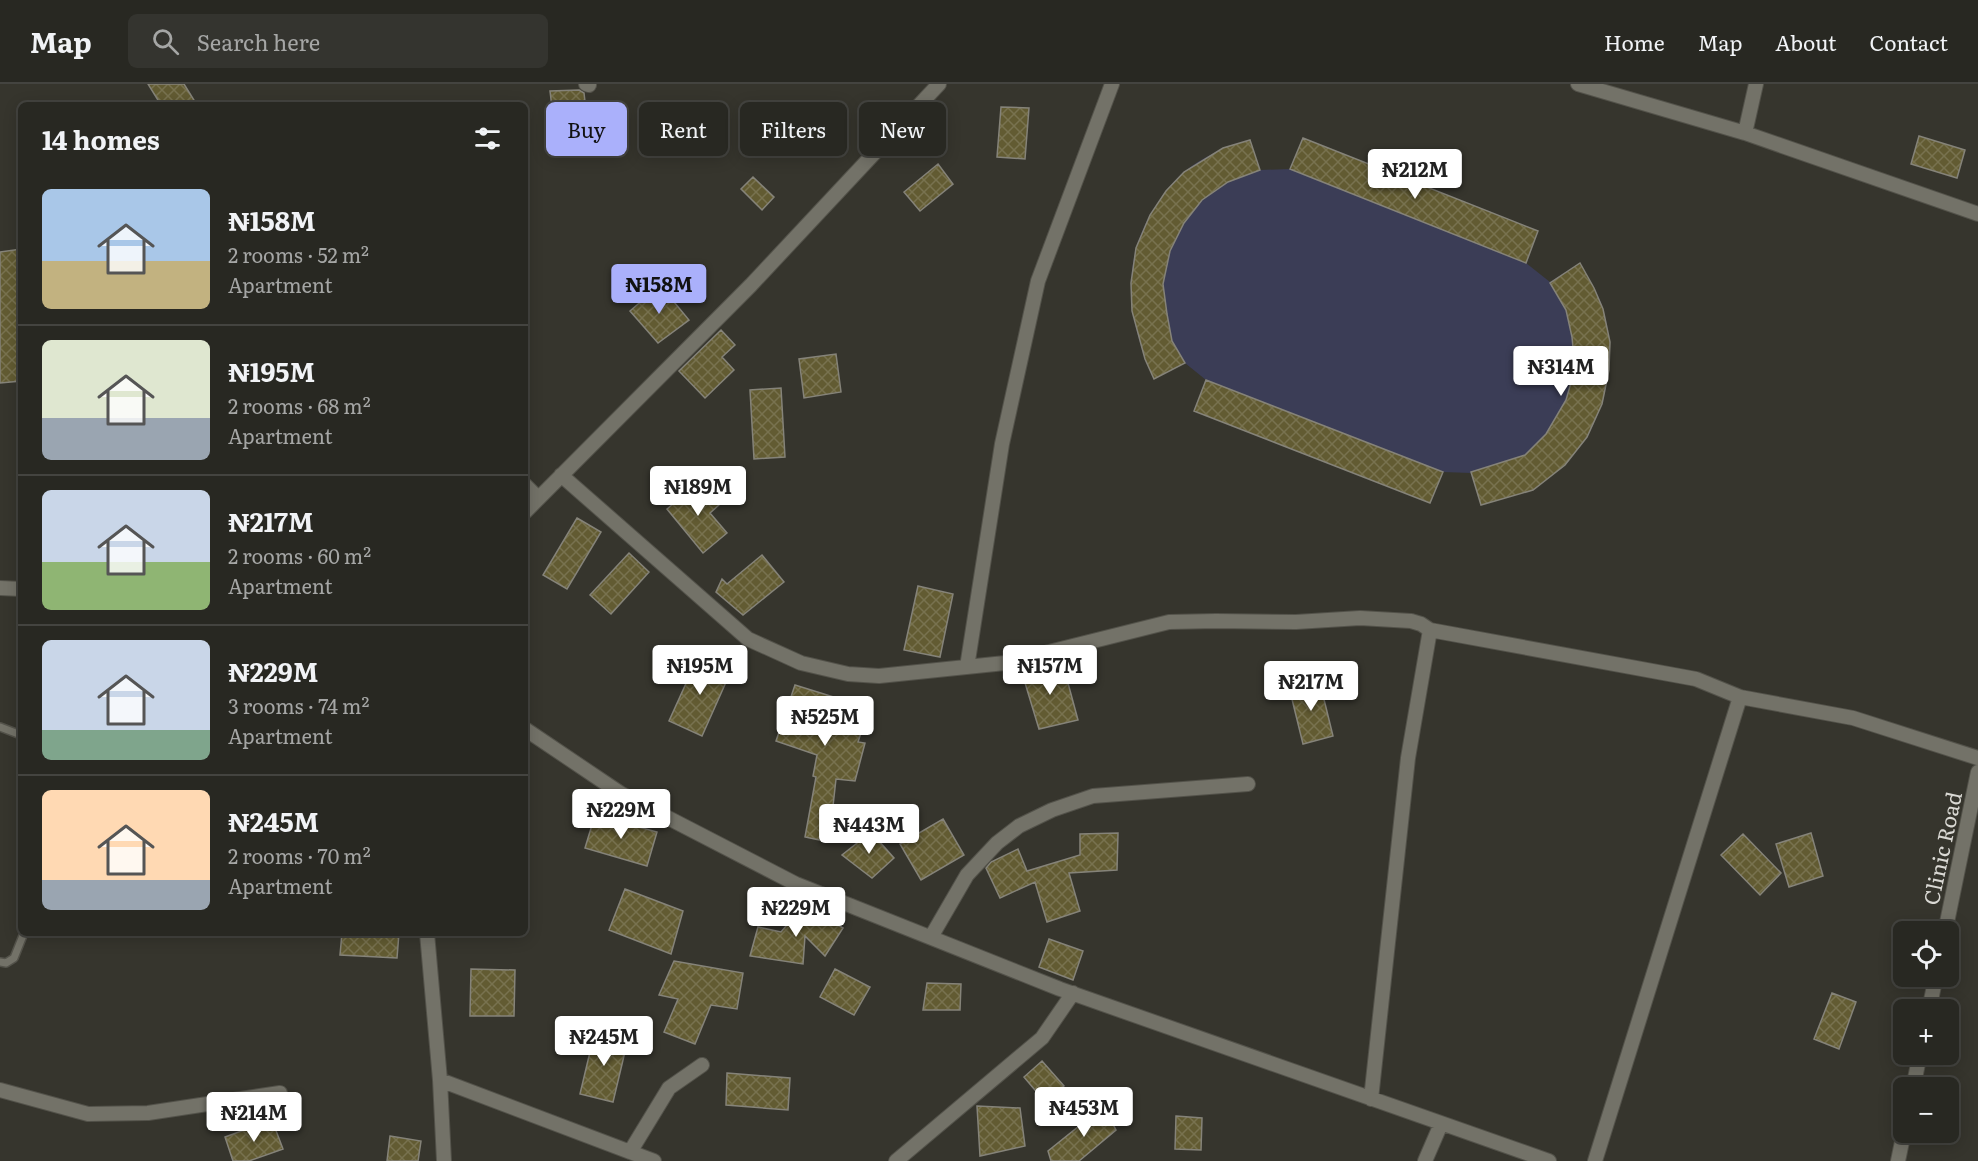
<!DOCTYPE html>
<html lang="en">
<head>
<meta charset="utf-8">
<style>
  :root { --surface:#282822; --page:#34342f; --text:#f1f3f6; --muted:#a5a6a5; --line:#444440; --accent:#aab0fb }
  body { margin:0; font-family:Literata,serif; background:var(--page); color:var(--text); height:100vh; display:flex; flex-direction:column; font-size:22px; white-space:nowrap }
  * { box-sizing:border-box; margin:0 }
  p { font-size:20px; color:var(--muted) }
  .icon { flex:none; width:33px; height:33px; fill:none; stroke:currentColor; stroke-width:2; stroke-linecap:round; stroke-linejoin:round }
  .map { position:relative; flex:1; overflow:hidden }
  .drawer { position:absolute; left:18px; top:18px; width:510px; height:834px; display:flex; flex-direction:column; background:var(--surface); border-radius:9px; box-shadow:0 3px 15px #0003,0 0 0 2px var(--line) }
  .drawer>* { flex:none }
  .hud { position:absolute; left:546px; top:18px; width:570px; height:54px; display:flex; gap:12px }
  .tools { position:absolute; left:1893px; top:837px; display:grid; gap:12px }
  .tools a { display:grid; place-items:center; width:66px; height:66px; border-radius:9px; background:var(--surface); box-shadow:0 3px 15px #0003,0 0 0 2px var(--line); font-size:30px }
  .price { position:absolute; translate:-50% -51px; padding:0 14px; border-radius:6px; background:#fff; color:#222; font-size:20px; line-height:39px; filter:drop-shadow(0 2px 3px #0008) }
  .price::after { content:''; position:absolute; left:50%; top:36px; width:18px; height:14px; margin-left:-9px; background:inherit; clip-path:polygon(0 0,100% 0,50% 100%) }
  .price.active { background:var(--accent); color:#111 }
  ul { padding:0; list-style:none }
  li { display:flex; align-items:center; gap:18px; height:150px; padding:0 24px }
  li+li { border-top:2px solid var(--line) }
  li span { display:grid; place-items:center; flex:none; width:168px; height:120px; border-radius:9px; color:#555 }
  li>.icon { margin-inline-start:auto }
  span .icon { width:72px; height:72px; fill:#fffc; stroke-width:1 }
  li b { font-size:26px }
  h2 { display:flex; justify-content:space-between; align-items:center; height:72px; padding:0 24px; font-size:26px }
  .chip { padding:0 21px; border-radius:9px; background:var(--surface); box-shadow:0 3px 15px #0003,0 0 0 2px var(--line); font-size:21px; line-height:54px }
  .chip.active { background:var(--accent); color:#111 }
  header { display:flex; align-items:center; gap:36px; box-sizing:border-box; height:84px; padding:0 30px; background:var(--surface); border-bottom:2px solid var(--line) }
  header strong { font-size:28px }
  nav { display:flex; gap:33px; margin-inline-start:auto; font-size:21px }
  .search { width:420px; height:54px; background:var(--page); display:flex; align-items:center; gap:15px; box-sizing:border-box; padding:0 21px; border-radius:9px; color:var(--muted); font-size:22px }
  .map>svg:first-child { display:block }
  .grass { fill:#3b3d56 }
  .building { fill:url(#building-cross-hatch); stroke:#858379; stroke-width:1.5 }
  .lines { fill:none; stroke-linecap:round; stroke-linejoin:round }
  .lane-casing { stroke:#53524a; stroke-width:10 }
  .street-casing { stroke:#53524a; stroke-width:16 }
  .lane { stroke:#737268; stroke-width:7 }
  .street { stroke:#737268; stroke-width:14 }
  .labels { text-anchor:middle; dominant-baseline:central; stroke-width:5; stroke-linejoin:round; paint-order:stroke }
  .street-label { font-size:21px; fill:#dad9d4; stroke:#36352d }
</style>
</head>
<body>
<header>
<strong>Map</strong>
<div class="search"><svg class="icon" aria-label="search" viewBox="0 0 24 24"><circle cx="10" cy="10" r="6"/><path d="M15 15l6 6"/></svg>Search here</div>
<nav><a>Home</a><a>Map</a><a>About</a><a>Contact</a></nav>
</header>
<div class="map">
<svg width="1978" height="1077" viewBox="0 0 1978 1077">
  <defs>
    <pattern id="building-cross-hatch" width="8" height="8" patternUnits="userSpaceOnUse" patternTransform="scale(1.5)"><rect width="8" height="8" fill="#625b32"/><path d="M0 0l8 8M0 8l8-8" fill="none" stroke="#78724f"/></pattern>
  </defs>
  <rect width="100%" height="100%" fill="#36352d"/>
  <path class="grass" d="M1303,54l235,93 -12,32 24,19 30,-19c8,15 18,29 23,46 13,43 6,88 -15,126 -6,11 -16,20 -23,30l-94,8 -28,-1 -13,31 -236,-92 12,-31 -21,-17 -31,16c-27,-59 -35,-119 3,-175 8,-11 16,-23 27,-32 19,-16 42,-25 66,-32l10,30 30,-1z"/>
  <path class="building" d="M148,0h36l13,21h-36z
    M579,6l5,3 6,52 -33,4 -7,-58z
    M1001,23l28,1 -4,51 -28,-2z
    M1919,52l46,14 -8,28 -46,-14z
    M1303,54l235,93 -12,32 -236,-94z
    M1250,56l10,30 -32,12 -26,18 -18,23 -14,28 -7,33 4,30 5,27 13,22 -31,16 -9,-20 -13,-48 -1,-28 5,-35 14,-33 16,-24 18,-19 39,-24z
    M938,80l15,20 -33,27 -16,-19z
    M753,93l21,20 -12,13 -21,-21z
    M21,165v132l-21,2v-131z
    M1580,179l14,25 9,21 7,33 -1,28 -7,34 -15,33 -22,28 -32,25 -52,15 -10,-33 54,-17 21,-21 20,-34 9,-31 -3,-32 -6,-27 -16,-27z
    M660,201l29,35 -31,23 -28,-32z
    M721,246l14,15 -13,12 12,13 -29,28 -26,-27z
    M836,270l5,38 -37,6 -5,-39z
    M1206,296l237,92 -13,31 -236,-92z
    M781,304l4,69 -31,2 -4,-69z
    M699,398l20,23 -9,8 17,20 -24,20 -36,-44z
    M577,434l24,14 -34,57 -24,-14z
    M629,469l20,19 -38,42 -21,-19z
    M762,471l22,27 -41,33 -27,-23 6,-13 5,5z
    M918,502l35,8 -13,63 -36,-7z
    M698,573l33,14 -29,65 -33,-15z
    M1062,577l16,59 -39,9 -17,-56z
    M1319,595l14,57 -30,8 -14,-57z
    M795,601l74,23 -11,34 7,1 -10,38 -19,-2 -7,63 -24,-5 11,-60 -3,-1 4,-21 -41,-14z
    M595,731l62,17 -10,34 -62,-18z
    M943,735l21,36 -43,25 -21,-36z
    M871,748l23,26 -22,20 -30,-23z
    M1118,749l-1,37 -48,3 11,38 -33,11 -12,-40 -35,16 -14,-30 5,-6 27,-13 9,22 53,-16v-21z
    M1811,749l12,43 -34,11 -13,-43z
    M1743,750l38,39 -21,22 -39,-40z
    M625,805l58,22 -12,43 -62,-24z
    M804,821l39,23 -18,28 -20,-20 -2,28 -53,-8 8,-29 23,5z
    M342,849h57l-2,25 -57,-3z
    M1049,855l34,12 -10,29 -34,-13z
    M674,877l69,12 -6,36 -26,-4 -16,39 -31,-12 14,-33 -19,-4z
    M471,885l44,1 -1,46h-44z
    M835,885l35,18 -16,28 -34,-18z
    M927,899l34,1 -1,26h-37z
    M1832,909l24,9 -17,47 -25,-10z
    M595,947l33,8 -15,63 -33,-8z
    M1042,977l22,25 -19,16 -21,-25z
    M727,989l63,5 -2,32 -62,-5z
    M977,1022l43,2 5,38 -45,10z
    M1104,1022l12,24 -37,31h-28l-3,-10z
    M1176,1032l26,2 -1,32 -26,-1z
    M272,1036l11,29 -34,12h-16l-8,-24z
    M390,1052l31,5 -3,20h-31z"/>
  <g class="lines">
    <g class="lane-casing">
      <path id="lane" d="M0,643l21,8
        M0,878l6,1 8,-5 10,-25"/>
    </g>
    <g class="street-casing">
      <path id="street" d="M586,0l3,1
        M1578,0l167,49 233,81
        M1745,49l11,-49
        M561,391l187,164 53,24 47,11 31,2 126,-13 164,-41 47,-1 80,1 64,-4 51,3 10,3 9,6 -22,128 -37,341
        M525,401l13,13
        M525,428l226,-227 188,-201
        M0,504l21,1
        M1430,546l266,49 44,18
        M967,583l35,-223 36,-163 74,-197
        M525,645l95,64 176,91 264,105 489,172
        M1945,848l33,-160
        M427,849l13,147 4,81
        M931,853l36,-62 30,-32 22,-17 33,-16 41,-14 155,-12
        M1929,926l7,-34
        M440,996l214,81
        M1913,1004l7,-34
        M0,1006l88,24 60,-1 132,-20
        M630,1068l39,-64 33,-23
        M896,1077l146,-123 31,-45
        M1425,1077l16,-37
        M1595,1077l145,-464 113,21 125,40
        M1898,1077l6,-29"/>
    </g>
    <use href="#lane" class="lane"/>
    <use href="#street" class="street"/>
  </g>
  <g class="labels">
    <g class="street-label">
      <text transform="translate(1941 764) rotate(-78)">Clinic Road</text>
    </g>
  </g>
</svg>
<div class="tools">
<a><svg class="icon" aria-label="locate" viewBox="0 0 24 24"><circle cx="12" cy="12" r="6"/><path d="M12 2v4M12 18v4M2 12h4M18 12h4"/></svg></a>
<a>+</a>
<a>−</a>
</div>
<b class="price" style="left:1415px;top:116px">₦212M</b>
<b class="price active" style="left:659px;top:231px">₦158M</b>
<b class="price" style="left:1561px;top:313px">₦314M</b>
<b class="price" style="left:698px;top:433px">₦189M</b>
<b class="price" style="left:700px;top:612px">₦195M</b>
<b class="price" style="left:1050px;top:612px">₦157M</b>
<b class="price" style="left:1311px;top:628px">₦217M</b>
<b class="price" style="left:825px;top:663px">₦525M</b>
<b class="price" style="left:621px;top:756px">₦229M</b>
<b class="price" style="left:869px;top:771px">₦443M</b>
<b class="price" style="left:796px;top:854px">₦229M</b>
<b class="price" style="left:604px;top:983px">₦245M</b>
<b class="price" style="left:1084px;top:1054px">₦453M</b>
<b class="price" style="left:254px;top:1059px">₦214M</b>
<div class="hud">
<a class="chip active">Buy</a>
<a class="chip">Rent</a>
<a class="chip">Filters</a>
<a class="chip">New</a>
</div>
<section class="drawer">
<h2>14 homes<svg class="icon" aria-label="filters" viewBox="0 0 24 24"><path d="M4 7h16M4 17h16"/><circle cx="9" cy="7" r="2"/><circle cx="15" cy="17" r="2"/></svg></h2>
<ul>
<li><span style="background:linear-gradient(#a9c7e8 60%,#c2b280 0)"><svg class="icon" aria-label="home" viewBox="0 0 24 24"><path d="M3 11l9-7 9 7M6 9v11h12V9"/></svg></span><div><b>₦158M</b><p>2 rooms · 52 m²</p><p>Apartment</p></div></li>
<li><span style="background:linear-gradient(#dfe7d0 65%,#9aa5b1 0)"><svg class="icon" aria-label="home" viewBox="0 0 24 24"><path d="M3 11l9-7 9 7M6 9v11h12V9"/></svg></span><div><b>₦195M</b><p>2 rooms · 68 m²</p><p>Apartment</p></div></li>
<li><span style="background:linear-gradient(#c9d6e8 60%,#8fb573 0)"><svg class="icon" aria-label="home" viewBox="0 0 24 24"><path d="M3 11l9-7 9 7M6 9v11h12V9"/></svg></span><div><b>₦217M</b><p>2 rooms · 60 m²</p><p>Apartment</p></div></li>
<li><span style="background:linear-gradient(#c9d6e8 75%,#7fa58c 0)"><svg class="icon" aria-label="home" viewBox="0 0 24 24"><path d="M3 11l9-7 9 7M6 9v11h12V9"/></svg></span><div><b>₦229M</b><p>3 rooms · 74 m²</p><p>Apartment</p></div></li>
<li><span style="background:linear-gradient(#ffd9b3 75%,#9aa5b1 0)"><svg class="icon" aria-label="home" viewBox="0 0 24 24"><path d="M3 11l9-7 9 7M6 9v11h12V9"/></svg></span><div><b>₦245M</b><p>2 rooms · 70 m²</p><p>Apartment</p></div></li>
</ul>
</section>
</div>
</body>
</html>
